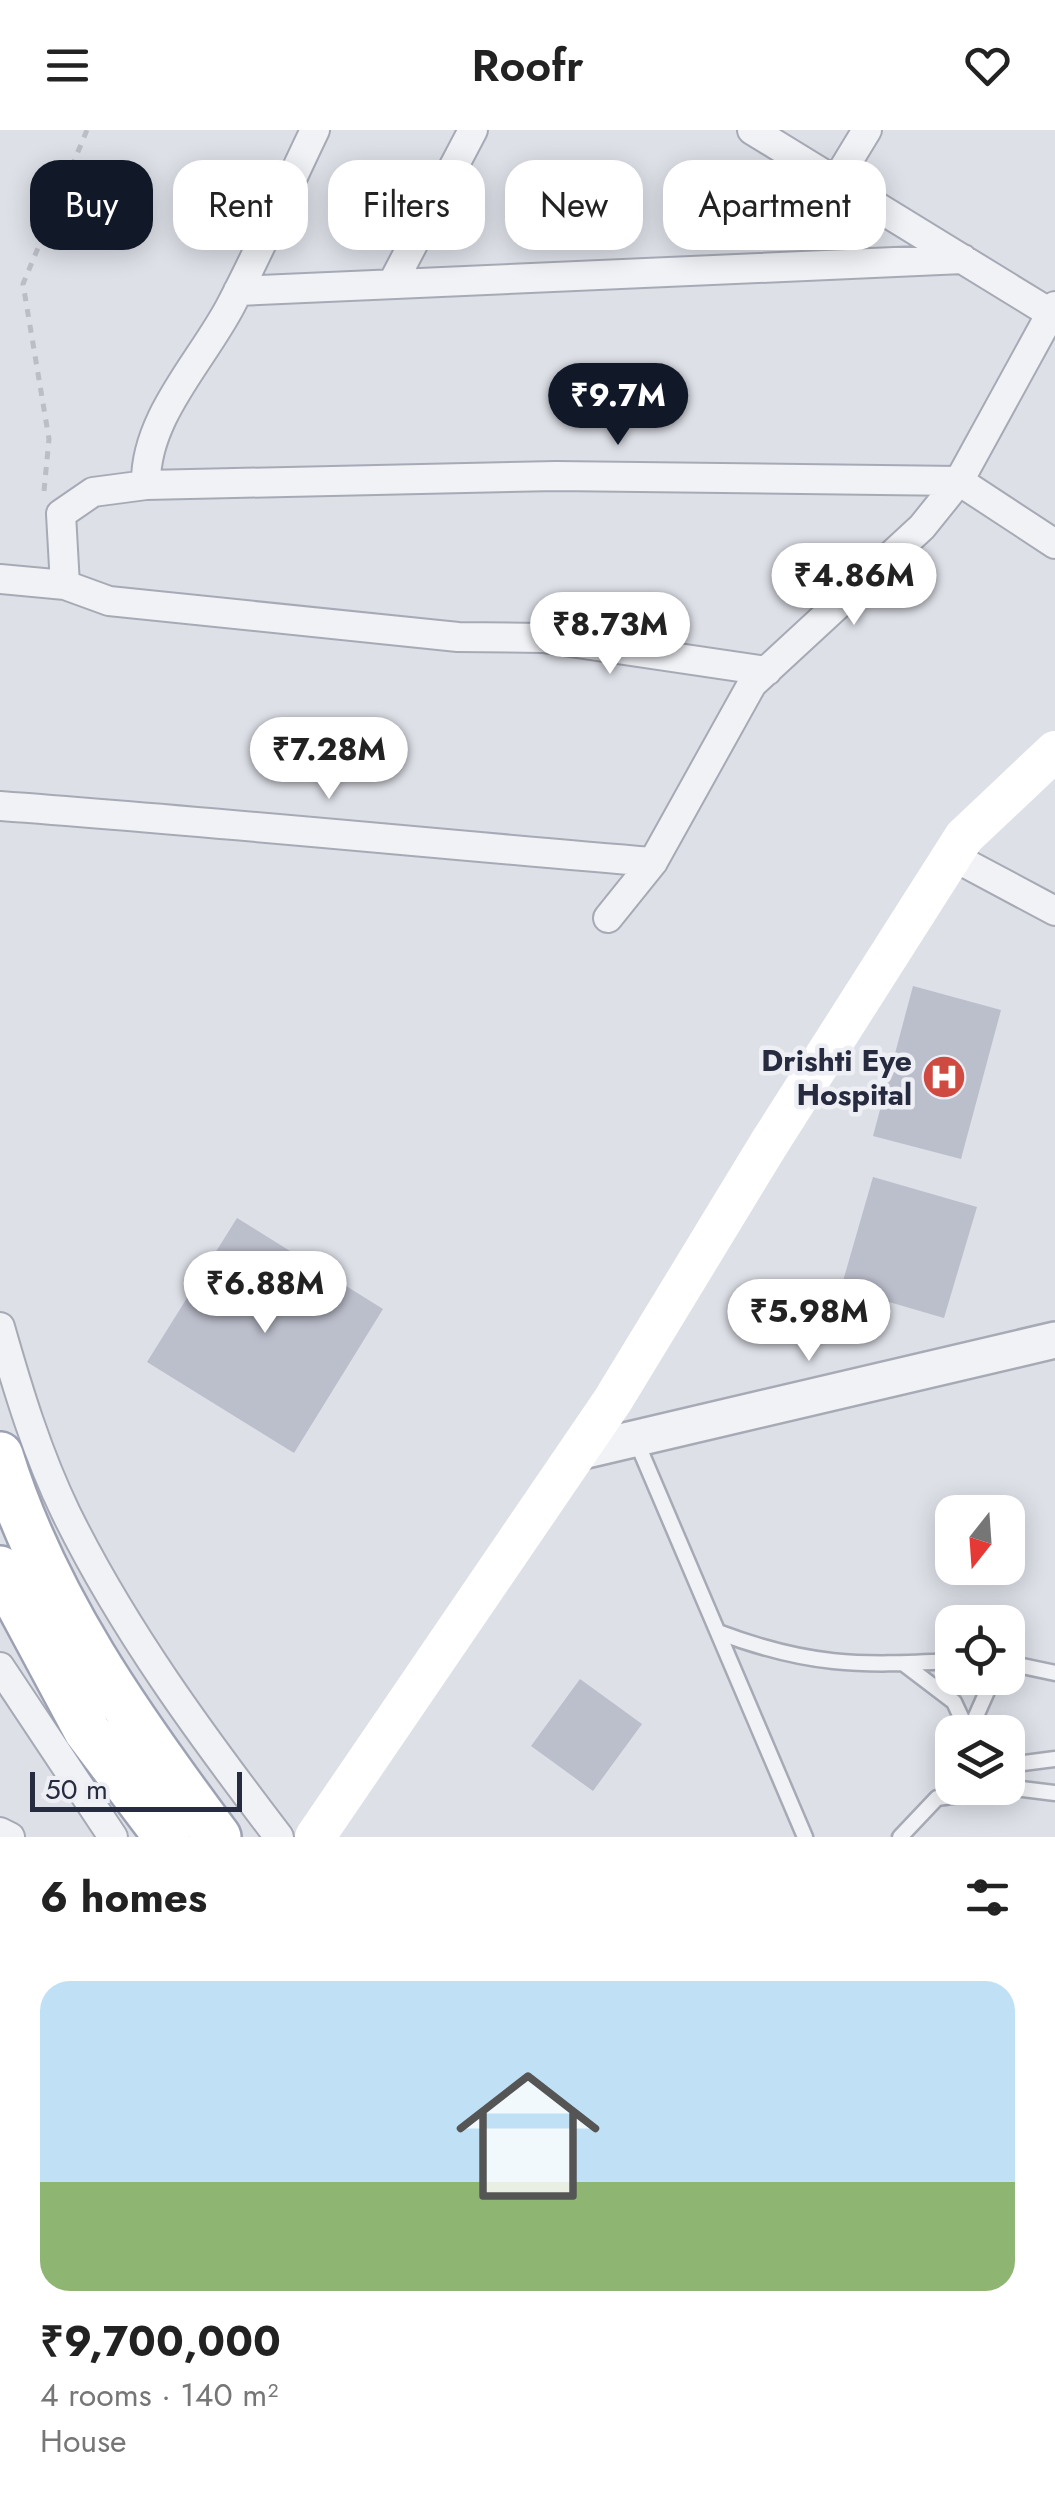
<!DOCTYPE html>
<html lang="en">
<head>
<meta charset="utf-8">
<style>
  :root { --surface:#fff; --page:#f2f2f2; --text:#222; --muted:#767676; --line:#e0e0e0; --accent:#111827 }
  body { margin:0; font-family:Jost,sans-serif; background:var(--page); color:var(--text); height:100vh; display:flex; flex-direction:column; font-size:38px; white-space:nowrap }
  * { box-sizing:border-box; margin:0 }
  p { font-size:32px; color:var(--muted) }
  .icon { flex:none; width:55px; height:55px; fill:none; stroke:currentColor; stroke-width:2; stroke-linecap:round; stroke-linejoin:round }
  .map { position:relative; height:1707px; overflow:hidden }
  .side { display:flex; flex-direction:column; background:var(--surface); flex:1 }
  .side>* { flex:none }
  .guide { position:absolute; left:30px; top:30px; width:995px; height:90px; display:flex; gap:20px }
  .needle { width:65px; rotate:197deg }
  .fabs { position:absolute; left:935px; top:1365px; display:grid; gap:20px }
  .fabs a { display:grid; place-items:center; width:90px; height:90px; border-radius:20px; background:var(--surface); box-shadow:0 5px 25px #0003; font-size:50px }
  .scale { position:absolute; left:30px; bottom:25px; width:212px; box-sizing:border-box; padding-left:10px; border:5px solid #272b3f; border-top:0; font-size:28px; line-height:35px; white-space:nowrap; color:#272b3f; -webkit-text-stroke:8px #edeff5; paint-order:stroke }
  .price { position:absolute; translate:-50% -85px; padding:0 22px; border-radius:35px; background:#fff; color:#222; font-size:32px; line-height:65px; filter:drop-shadow(0 2px 5px #0008) }
  .price::after { content:''; position:absolute; left:50%; top:60px; width:30px; height:22px; margin-left:-15px; background:inherit; clip-path:polygon(0 0,100% 0,50% 100%) }
  .price.active { background:var(--accent); color:#fff }
  ul { padding:0; list-style:none }
  li { display:grid; align-content:center; gap:20px; height:530px; padding:0 40px }
  li+li { border-top:2px solid var(--line) }
  li span { display:grid; place-items:center; height:310px; border-radius:30px; color:#555 }
  li>.icon { margin-inline-start:auto }
  span .icon { width:180px; height:180px; fill:#fffc; stroke-width:1 }
  li b { font-size:42px }
  h2 { display:flex; justify-content:space-between; align-items:center; height:120px; padding:0 40px; font-size:42px }
  .pill { padding:0 35px; border-radius:30px; background:var(--surface); box-shadow:0 5px 25px #0003; font-size:35px; line-height:90px }
  .pill.active { background:var(--accent); color:#fff }
  header { display:flex; justify-content:space-between; align-items:center; height:130px; padding:0 40px; background:var(--surface); font-size:45px; font-weight:600 }
  .map>svg:first-child { display:block }
  .building { fill:#bbbecb }
  .lines { fill:none; stroke-linecap:round; stroke-linejoin:round }
  .service-casing { stroke:#a7aab5; stroke-width:19 }
  .minor-casing { stroke:#a7aab5; stroke-width:32 }
  .tertiary-casing { stroke:#a7aab5; stroke-width:40 }
  .primary-casing { stroke:#9da1b4; stroke-width:50 }
  .path { stroke:#bcbec6; stroke-width:5; stroke-dasharray:8 8; stroke-linecap:butt }
  .service { stroke:#f1f2f6; stroke-width:14 }
  .minor { stroke:#f1f2f6; stroke-width:28 }
  .tertiary { stroke:#f1f2f6; stroke-width:35 }
  .secondary { stroke:#fff; stroke-width:40 }
  .primary { stroke:#fff; stroke-width:45 }
  .labels { text-anchor:middle; dominant-baseline:central; stroke-width:9; stroke-linejoin:round; paint-order:stroke }
  .poi-label { font-size:30px; font-weight:bold; fill:#272b3f; stroke:#edeff5; text-anchor:end }
</style>
</head>
<body>
<header><svg class="icon" aria-label="menu" viewBox="0 0 24 24"><path d="M4 6h16M4 12h16M4 18h16"/></svg>Roofr<svg class="icon" aria-label="heart" viewBox="0 0 24 24"><path d="M12 20l-8-8c-3-5 5-10 8-4 3-6 11-1 8 4z"/></svg></header>
<div class="map">
<svg width="1055" height="1707" viewBox="0 0 1055 1707">
  <rect width="100%" height="100%" fill="#dee0e8"/>
  <path class="building" d="M913,856l88,24 -40,149 -88,-23z
    M873,1047l104,30 -33,111 -103,-30z
    M237,1088l146,91 -89,144 -147,-91z
    M580,1549l62,45 -49,67 -62,-45z"/>
  <g class="lines">
    <g class="service-casing">
      <path id="service" d="M635,1308l170,399
        M718,1502c90,34 140,34 234,29
        M1008,1533l47,10
        M904,1534l50,38 14,30
        M969,1602l24,-54
        M1008,1635l47,-6
        M950,1651l2,-7
        M900,1707l37,-39 77,-10 41,5"/>
    </g>
    <g class="minor-casing">
      <path id="minor" d="M752,0l303,186
        M836,51l31,-51
        M392,154l81,-154
        M238,161l725,-32
        M146,355c-2,-67 56,-124 85,-180 30,-57 56,-117 84,-175
        M0,449l65,6
        M767,541l-224,-33 -85,-1 -349,-36 -44,-16 -4,-71 32,-22 53,-7 410,-9 403,5 96,63
        M0,676c218,16 435,38 653,56
        M952,726l103,55
        M608,788l45,-56 99,-178 170,-157 37,-46 96,-175
        M0,1197c18,63 37,126 66,186 57,116 135,222 213,324
        M0,1537l113,170
        M0,1702l10,5"/>
    </g>
    <g class="tertiary-casing">
      <path id="tertiary" d="M578,1322l477,-112"/>
    </g>
    <g class="primary-casing">
      <path id="primary" d="M0,1325c44,143 130,264 218,382
        M0,1439l87,162 80,106"/>
    </g>
    <path class="path" d="M44,361l5,-52 -26,-155 64,-154"/>
    <use href="#service" class="service"/>
    <use href="#minor" class="minor"/>
    <use href="#tertiary" class="tertiary"/>
    <path class="secondary" d="M315,1707l298,-437 157,-258 194,-305 91,-86"/>
    <use href="#primary" class="primary"/>
  </g>
  <defs>
    <g id="hospital-disc" transform="scale(2.25)"><circle r="9.5" fill="#cf4a41" stroke="#edeff5"/><path d="M-5-5h3v3.5h4V-5h3V5h-3V1.5h-4V5h-3Z" fill="#fff"/></g>
  </defs>
  <g fill-rule="evenodd">
    <use href="#hospital-disc" x="944" y="947"/>
  </g>
  <g class="labels">
    <g class="poi-label">
      <text x="912" y="930">Drishti Eye<tspan x="912" dy="34">Hospital</tspan></text>
    </g>
  </g>
</svg>
<div class="fabs">
<a><svg class="needle" viewBox="-14 -14 28 28"><path d="M0-13l5 13h-10z" fill="#e53935"/><path d="M0 13l5-13h-10z" fill="#767676"/></svg></a>
<a><svg class="icon" aria-label="locate" viewBox="0 0 24 24"><circle cx="12" cy="12" r="6"/><path d="M12 2v4M12 18v4M2 12h4M18 12h4"/></svg></a>
<a><svg class="icon" aria-label="layers" viewBox="0 0 24 24"><path d="M12 4l9 5-9 5-9-5zM3 14l9 5 9-5"/></svg></a>
</div>
<div class="scale">50 m</div>
<b class="price active" style="left:618px;top:318px">₹9.7M</b>
<b class="price" style="left:854px;top:498px">₹4.86M</b>
<b class="price" style="left:610px;top:547px">₹8.73M</b>
<b class="price" style="left:329px;top:672px">₹7.28M</b>
<b class="price" style="left:265px;top:1206px">₹6.88M</b>
<b class="price" style="left:809px;top:1234px">₹5.98M</b>
<div class="guide">
<a class="pill active">Buy</a>
<a class="pill">Rent</a>
<a class="pill">Filters</a>
<a class="pill">New</a>
<a class="pill">Apartment</a>
</div>
</div>
<section class="side">
<h2>6 homes<svg class="icon" aria-label="filters" viewBox="0 0 24 24"><path d="M4 7h16M4 17h16"/><circle cx="9" cy="7" r="2"/><circle cx="15" cy="17" r="2"/></svg></h2>
<ul>
<li><span style="background:linear-gradient(#bfe0f5 65%,#8fb573 0)"><svg class="icon" aria-label="home" viewBox="0 0 24 24"><path d="M3 11l9-7 9 7M6 9v11h12V9"/></svg></span><div><b>₹9,700,000</b><p>4 rooms · 140 m²</p><p>House</p></div></li>
</ul>
</section>
</body>
</html>
